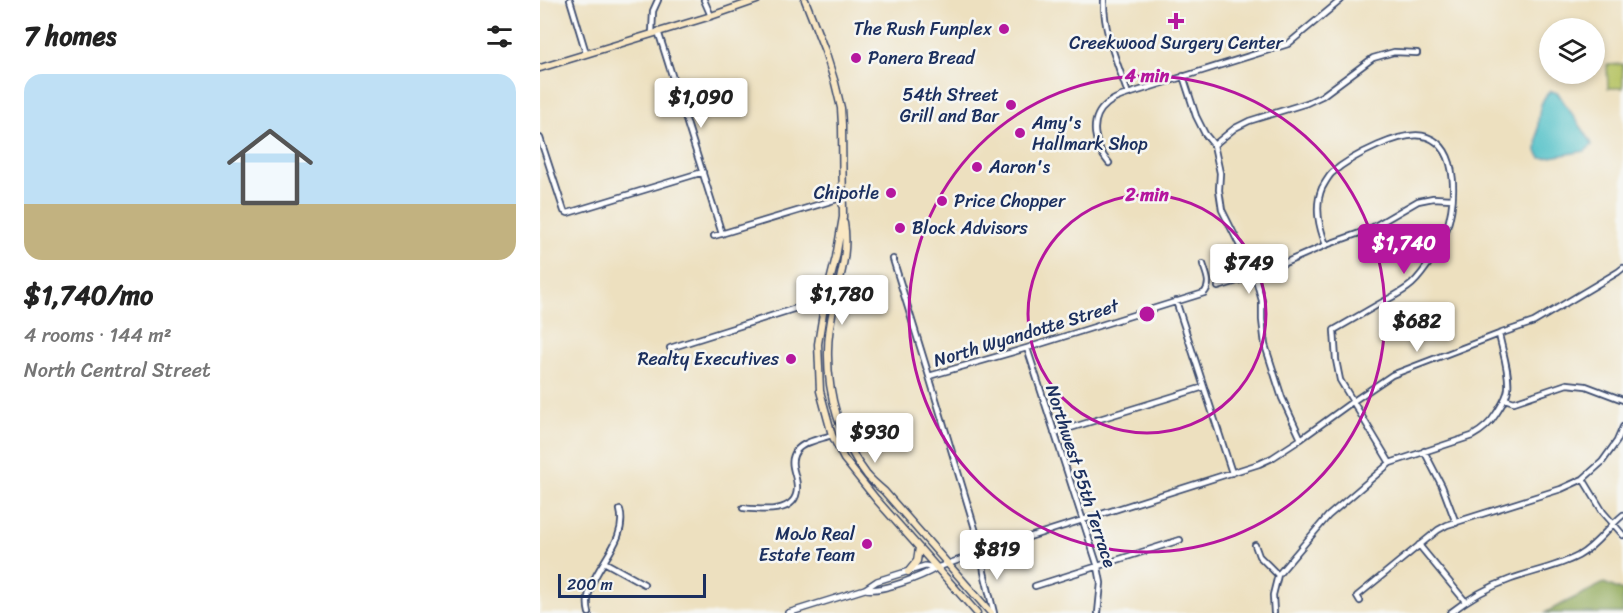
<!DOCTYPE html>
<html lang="en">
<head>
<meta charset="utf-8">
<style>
  :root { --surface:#fff; --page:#f2f2f2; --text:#222; --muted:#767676; --accent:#b5179e }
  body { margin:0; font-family:Sriracha,sans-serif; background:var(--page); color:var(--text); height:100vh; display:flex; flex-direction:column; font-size:22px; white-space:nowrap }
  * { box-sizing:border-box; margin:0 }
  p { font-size:20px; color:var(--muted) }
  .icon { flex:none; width:33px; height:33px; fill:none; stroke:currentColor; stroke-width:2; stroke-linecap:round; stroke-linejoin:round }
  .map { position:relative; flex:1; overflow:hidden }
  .details { display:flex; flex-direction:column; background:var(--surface); width:540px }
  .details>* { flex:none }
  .buttons { position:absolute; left:999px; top:18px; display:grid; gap:12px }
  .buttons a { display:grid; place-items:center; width:66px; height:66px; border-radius:50%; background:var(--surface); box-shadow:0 3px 9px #0003; font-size:30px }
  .scale { position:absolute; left:18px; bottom:15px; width:148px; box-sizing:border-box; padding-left:6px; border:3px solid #1b2f5e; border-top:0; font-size:16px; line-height:21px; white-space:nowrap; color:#1b2f5e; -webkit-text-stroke:4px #f6f6f2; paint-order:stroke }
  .price { position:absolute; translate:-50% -51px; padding:0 14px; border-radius:6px; background:#fff; color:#222; font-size:20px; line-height:39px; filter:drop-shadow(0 2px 3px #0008) }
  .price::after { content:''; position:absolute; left:50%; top:36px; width:18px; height:14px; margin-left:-9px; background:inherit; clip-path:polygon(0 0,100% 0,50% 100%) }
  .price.active { background:var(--accent); color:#fff }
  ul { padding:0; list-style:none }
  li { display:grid; align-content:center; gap:12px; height:318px; padding:0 24px }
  li span { display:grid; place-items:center; height:186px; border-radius:18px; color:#555 }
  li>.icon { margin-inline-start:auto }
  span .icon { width:108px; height:108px; fill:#fffc; stroke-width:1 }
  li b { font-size:26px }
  h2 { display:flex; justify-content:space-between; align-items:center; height:72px; padding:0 24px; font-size:26px }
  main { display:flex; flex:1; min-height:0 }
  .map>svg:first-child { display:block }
  .green { fill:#b8c567; stroke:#6a7a62; stroke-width:1.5 }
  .forest { fill:#92aa5c; stroke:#566c5d; stroke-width:1.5 }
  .water { fill:#53c1c8; stroke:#377893; stroke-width:1.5 }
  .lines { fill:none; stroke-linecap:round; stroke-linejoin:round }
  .minor-casing { stroke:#3a4a6d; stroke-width:8 }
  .tertiary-casing { stroke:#3a4a6d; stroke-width:8 }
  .secondary-casing { stroke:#3a4a6d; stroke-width:9 }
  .minor { stroke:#fff; stroke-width:4.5 }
  .tertiary { stroke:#fff; stroke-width:5 }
  .secondary { stroke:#f9e7c3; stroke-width:6 }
  .ring { fill:none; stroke:#b5179e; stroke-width:3 }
  .poi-dot { fill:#b5179e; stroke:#f6f6f2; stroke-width:2 }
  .labels { text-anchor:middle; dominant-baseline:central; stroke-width:5; stroke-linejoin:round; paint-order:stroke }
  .poi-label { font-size:18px; fill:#1b2f5e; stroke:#f6f6f2; text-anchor:end }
  .street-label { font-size:18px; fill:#1b2f5e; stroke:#f6f6f2 }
  .centre { fill:#b5179e; stroke:#f6f6f2; stroke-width:3 }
  .ring-label { font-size:18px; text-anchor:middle; font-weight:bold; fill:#b5179e; stroke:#f6f6f2; stroke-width:5; stroke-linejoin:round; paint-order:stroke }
</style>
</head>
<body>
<main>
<section class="details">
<h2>7 homes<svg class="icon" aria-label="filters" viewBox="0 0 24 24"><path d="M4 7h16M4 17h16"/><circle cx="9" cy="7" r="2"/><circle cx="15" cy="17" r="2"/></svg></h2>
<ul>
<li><span style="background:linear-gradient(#bfe0f5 70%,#c2b280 0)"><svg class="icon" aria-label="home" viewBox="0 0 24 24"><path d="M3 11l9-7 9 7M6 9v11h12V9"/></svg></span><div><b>$1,740/mo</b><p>4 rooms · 144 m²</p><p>North Central Street</p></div></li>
</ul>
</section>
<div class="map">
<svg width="1083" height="613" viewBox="0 0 1083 613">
  <rect width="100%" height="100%" fill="#f6f6f2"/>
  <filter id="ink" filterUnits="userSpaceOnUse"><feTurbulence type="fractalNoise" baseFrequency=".0167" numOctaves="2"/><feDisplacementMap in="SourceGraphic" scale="12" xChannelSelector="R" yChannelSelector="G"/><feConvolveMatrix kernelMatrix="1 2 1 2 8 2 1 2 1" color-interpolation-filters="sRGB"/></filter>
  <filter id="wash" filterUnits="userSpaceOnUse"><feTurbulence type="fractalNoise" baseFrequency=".008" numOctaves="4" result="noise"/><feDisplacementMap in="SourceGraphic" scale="24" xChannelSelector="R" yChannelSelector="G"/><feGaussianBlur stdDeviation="1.35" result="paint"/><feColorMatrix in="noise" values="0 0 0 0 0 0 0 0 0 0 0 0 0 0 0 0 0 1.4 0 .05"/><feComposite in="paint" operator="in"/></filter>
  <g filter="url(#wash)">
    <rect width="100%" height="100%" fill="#ede0bf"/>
    <path class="green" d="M1083,64v24h-15l-1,-23z"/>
    <path class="forest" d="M1064,583l19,8v22h-79z"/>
    <path class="water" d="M1011,91l7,2c10,17 23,32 33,49l1,3 -7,6 -40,7h-4l-4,-6c2,-19 -3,-50 14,-61z"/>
  </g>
  <g filter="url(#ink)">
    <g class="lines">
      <g class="minor-casing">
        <path id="minor" d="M30,0l16,53
          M164,0l7,16
          M564,0c-1,32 14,64 24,94
          M118,31l64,203
          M112,33l1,-22 5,-11
          M643,76l13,40 9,18 9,11 6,28 -1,17 3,20 33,66 7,25v19l3,25 17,53 19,41
          M0,138l24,73 4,2 135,-41
          M674,145l21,-17 14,-7 58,-18 15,-7 51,-38 21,-6 23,1
          M569,163c-14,-16 -22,-43 -2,-59 6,-5 14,-8 21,-10l160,-50 53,-44
          M174,236l130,-39
          M786,245c-7,-18 -12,-38 -4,-57 3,-5 6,-11 10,-15 18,-16 72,-45 95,-36 34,12 28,67 19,94 -5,15 -22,42 -34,53 -9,8 -20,13 -31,19 -16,9 -31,18 -47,27l2,30 4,20 50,83
          M353,259l36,117 53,176 2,20 10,41
          M678,287l41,-13 67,-29 42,-15 50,-29 15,-3 19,1
          M636,301l56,172
          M130,348l133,-42 32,-6
          M487,348l71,219 3,16 -3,30
          M389,376l98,-28 177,-55c8,-9 2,-19 -1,-29
          M965,399l9,3 53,-18 19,2 37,14
          M514,433l150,-46
          M884,451l18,35 14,37
          M1043,479l20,33 20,23
          M203,508c17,2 55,7 54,-21 0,-14 -10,-24 0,-37 8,-9 24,-11 35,-15
          M715,545l4,11 19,19
          M879,545l46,56
          M64,562l40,22
          M396,568l46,-16 277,-88 13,-6 29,-19 51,-37 40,-27 107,-41 35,-12 84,-50 5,-4
          M495,586l145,-46
          M820,601l-3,-5 81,-66 9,-5 114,-36 22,-10 19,-17 15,-21 6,-14
          M49,613c-10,-38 41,-66 31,-103
          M734,613l-1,-18 5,-20 50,-59 62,-53 82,-27c11,-6 18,-12 24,-22 5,-8 11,-16 12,-25 2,-16 -6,-39 -9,-55
          M910,613c19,-15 38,-26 61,-34 22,-8 46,-12 67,-23 18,-10 29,-28 45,-41"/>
      </g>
      <g class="tertiary-casing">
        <path id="tertiary" d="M325,589c15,4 58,-13 71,-21
          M248,613l77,-24 12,-8 48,-15 11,2"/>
      </g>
      <g class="secondary-casing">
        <path id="secondary" d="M265,0l20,51 10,32 6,25 1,17 1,92 -7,40 -11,44 -7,43 2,47 12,44 12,24 32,40 101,114
          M0,68l171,-52 46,-16
          M304,223c5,29 -4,54 -10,82 -3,14 -6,30 -6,45 -1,43 12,91 39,125 5,6 11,11 17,16l107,122
          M368,572l9,-11 2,-13"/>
      </g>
      <use href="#minor" class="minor"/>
      <use href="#tertiary" class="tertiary"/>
      <use href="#secondary" class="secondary"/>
    </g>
  </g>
  <g class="ring">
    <circle cx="607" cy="314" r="119"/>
    <circle cx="607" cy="314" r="238"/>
  </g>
  <g class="poi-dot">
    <path d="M633 12h6v6h6v6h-6v6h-6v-6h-6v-6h6z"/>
    <circle cx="464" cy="29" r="6"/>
    <circle cx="316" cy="58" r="6"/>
    <circle cx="471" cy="105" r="6"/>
    <circle cx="480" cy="133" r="6"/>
    <circle cx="437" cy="167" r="6"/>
    <circle cx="351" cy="193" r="6"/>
    <circle cx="402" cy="201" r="6"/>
    <circle cx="360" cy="228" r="6"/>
    <circle cx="251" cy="359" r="6"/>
    <circle cx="327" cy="544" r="6"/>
  </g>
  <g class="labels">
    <g class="poi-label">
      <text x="452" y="29">The Rush Funplex</text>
      <text x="636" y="43" text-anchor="middle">Creekwood Surgery Center</text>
      <text x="328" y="58" text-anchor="start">Panera Bread</text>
      <text x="459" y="95">54th Street<tspan x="459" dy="21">Grill and Bar</tspan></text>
      <text x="492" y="123" text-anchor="start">Amy's<tspan x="492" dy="21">Hallmark Shop</tspan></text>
      <text x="449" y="167" text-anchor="start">Aaron's</text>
      <text x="339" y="193">Chipotle</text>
      <text x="414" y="201" text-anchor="start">Price Chopper</text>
      <text x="372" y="228" text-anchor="start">Block Advisors</text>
      <text x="239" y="359">Realty Executives</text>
      <text x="315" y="534">MoJo Real<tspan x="315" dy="21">Estate Team</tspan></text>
    </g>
    <g class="street-label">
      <text transform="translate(486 333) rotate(-17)">North Wyandotte Street</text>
      <text transform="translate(541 476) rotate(72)">Northwest 55th Terrace</text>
    </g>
  </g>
  <circle cx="607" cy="314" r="9" class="centre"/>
  <g class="ring-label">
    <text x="607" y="82">4 min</text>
    <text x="607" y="201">2 min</text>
  </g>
</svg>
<div class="buttons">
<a><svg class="icon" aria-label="layers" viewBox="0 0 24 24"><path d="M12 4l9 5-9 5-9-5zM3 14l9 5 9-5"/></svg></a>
</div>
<div class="scale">200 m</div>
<b class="price" style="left:161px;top:129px">$1,090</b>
<b class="price active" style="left:864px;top:275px">$1,740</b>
<b class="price" style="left:709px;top:295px">$749</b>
<b class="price" style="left:302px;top:326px">$1,780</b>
<b class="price" style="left:877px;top:353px">$682</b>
<b class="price" style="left:335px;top:464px">$930</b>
<b class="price" style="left:457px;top:581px">$819</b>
</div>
</main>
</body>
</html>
